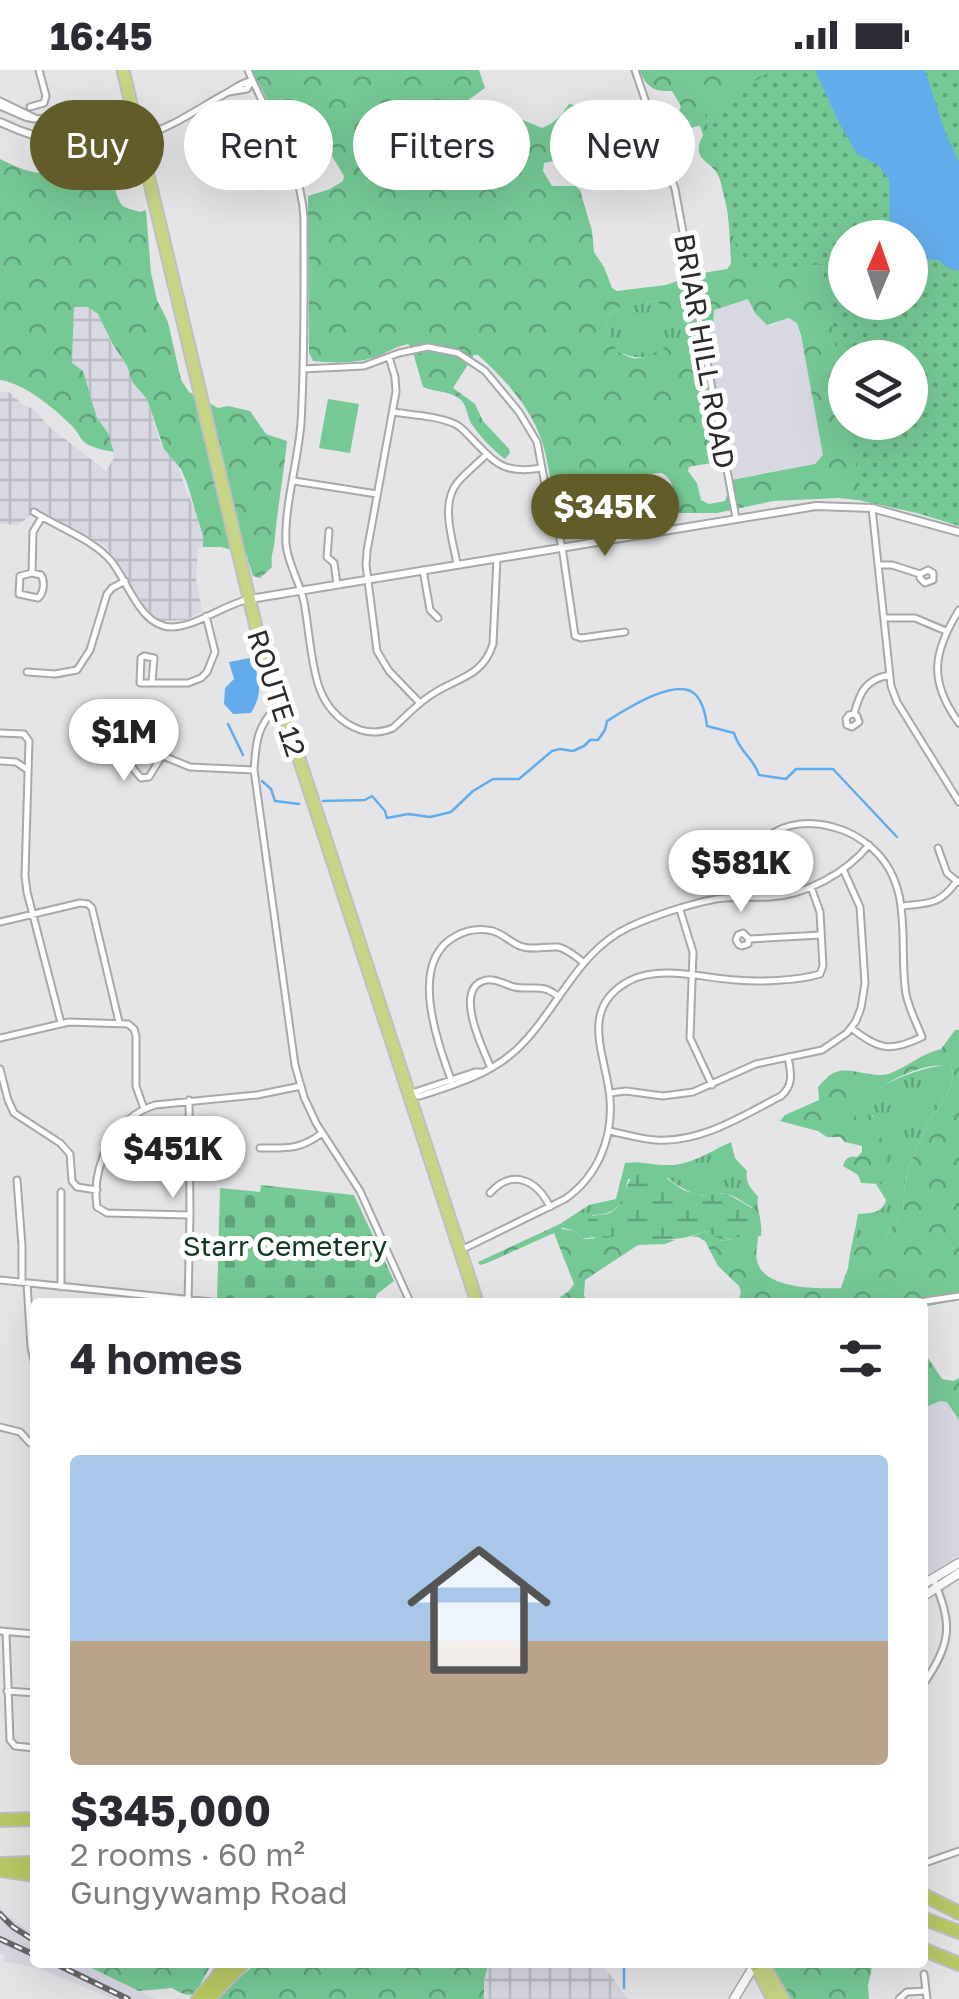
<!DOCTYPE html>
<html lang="en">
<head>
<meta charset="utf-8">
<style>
  :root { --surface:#fff; --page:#f2f2f3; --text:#2b2b33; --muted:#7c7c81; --line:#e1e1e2; --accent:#615c28 }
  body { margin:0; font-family:"Golos Text",sans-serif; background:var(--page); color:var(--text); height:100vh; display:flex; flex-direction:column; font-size:38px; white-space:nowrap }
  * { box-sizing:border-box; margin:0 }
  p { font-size:32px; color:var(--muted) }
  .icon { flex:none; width:55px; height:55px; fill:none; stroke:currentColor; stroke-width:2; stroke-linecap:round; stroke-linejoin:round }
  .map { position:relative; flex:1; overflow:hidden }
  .details { position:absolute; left:30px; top:1228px; width:898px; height:670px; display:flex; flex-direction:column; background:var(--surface); border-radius:10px; box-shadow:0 10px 40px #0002 }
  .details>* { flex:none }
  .banner { position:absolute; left:30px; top:30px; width:900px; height:90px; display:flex; gap:20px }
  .needle { width:65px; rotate:2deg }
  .controls { position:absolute; left:828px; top:150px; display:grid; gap:20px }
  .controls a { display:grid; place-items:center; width:100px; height:100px; border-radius:50%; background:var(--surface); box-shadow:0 10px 40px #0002; font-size:50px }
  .price { position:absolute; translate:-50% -85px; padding:0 22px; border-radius:35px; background:#fff; color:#222; font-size:32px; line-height:65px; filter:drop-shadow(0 2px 5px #0008) }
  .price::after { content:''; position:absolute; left:50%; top:60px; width:30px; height:22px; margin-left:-15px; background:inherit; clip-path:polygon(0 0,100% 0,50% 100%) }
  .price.on { background:var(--accent); color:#fff }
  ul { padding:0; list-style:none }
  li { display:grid; align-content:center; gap:20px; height:530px; padding:0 40px }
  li+li { border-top:2px solid var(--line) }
  li span { display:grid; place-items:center; height:310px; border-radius:10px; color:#555 }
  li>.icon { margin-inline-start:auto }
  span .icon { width:180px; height:180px; fill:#fffc; stroke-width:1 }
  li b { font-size:42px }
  h2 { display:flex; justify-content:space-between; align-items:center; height:120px; padding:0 40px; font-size:42px }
  .tag { padding:0 35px; border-radius:45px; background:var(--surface); box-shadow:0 10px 40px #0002; font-size:35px; line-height:90px }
  .tag.on { background:var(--accent); color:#fff }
  .status { display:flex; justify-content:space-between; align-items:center; height:70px; padding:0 50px; background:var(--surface); direction:ltr }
  .status svg { height:28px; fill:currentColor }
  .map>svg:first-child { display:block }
  .built { fill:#d7d8e2 }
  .industrial { fill:url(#industrial-grid) }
  .grass { fill:url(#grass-tufts) }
  .forest { fill:url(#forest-crowns); fill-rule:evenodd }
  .wetland { fill:url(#wetland-marsh) }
  .cemetery { fill:url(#cemetery-stones) }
  .park { fill:url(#park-dots); fill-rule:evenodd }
  .garden { fill:#75c995 }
  .water { fill:#63aceb }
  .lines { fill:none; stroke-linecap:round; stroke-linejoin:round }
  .stream { stroke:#63aceb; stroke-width:2.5 }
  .minor-casing { stroke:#a8a8ab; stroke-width:9 }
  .tertiary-casing { stroke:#a8a8ab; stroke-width:10 }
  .secondary-casing { stroke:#a8a8ab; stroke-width:11 }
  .trunk-casing { stroke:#bfbfc0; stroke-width:15 }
  .motorway-casing { stroke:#bfbfc0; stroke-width:16 }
  .minor { stroke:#fff; stroke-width:5 }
  .tertiary { stroke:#fff; stroke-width:6 }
  .secondary { stroke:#fff; stroke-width:8 }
  .trunk { stroke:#c6d484; stroke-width:11 }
  .motorway { stroke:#b8c965; stroke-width:12 }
  .rail-casing { stroke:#676769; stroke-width:6 }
  .rail { stroke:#fff; stroke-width:2.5; stroke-dasharray:8; stroke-linecap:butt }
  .labels { text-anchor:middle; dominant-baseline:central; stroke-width:10; stroke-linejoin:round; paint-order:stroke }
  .street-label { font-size:28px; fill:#2b2b2c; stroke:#fff }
  .park-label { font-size:28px; fill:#113822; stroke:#fff }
</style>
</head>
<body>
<div class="status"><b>16:45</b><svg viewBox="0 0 49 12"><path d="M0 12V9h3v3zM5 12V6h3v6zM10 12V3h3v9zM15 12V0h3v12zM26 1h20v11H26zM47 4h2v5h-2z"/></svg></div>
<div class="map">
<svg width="959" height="1929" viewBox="0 0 959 1929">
  <defs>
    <pattern id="industrial-grid" width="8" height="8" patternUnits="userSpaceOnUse" patternTransform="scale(2.5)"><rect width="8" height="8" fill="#d7d8e2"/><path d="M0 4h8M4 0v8" fill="none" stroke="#b9bac2"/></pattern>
    <pattern id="grass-tufts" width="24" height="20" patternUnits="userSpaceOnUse" patternTransform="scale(2.5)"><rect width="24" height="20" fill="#75c995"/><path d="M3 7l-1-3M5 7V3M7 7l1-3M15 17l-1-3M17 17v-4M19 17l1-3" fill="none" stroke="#60a37a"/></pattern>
    <pattern id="forest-crowns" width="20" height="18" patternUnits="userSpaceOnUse" patternTransform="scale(2.5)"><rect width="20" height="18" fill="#75c995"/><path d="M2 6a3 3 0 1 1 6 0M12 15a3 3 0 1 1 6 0" fill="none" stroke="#60a37a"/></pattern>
    <pattern id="wetland-marsh" width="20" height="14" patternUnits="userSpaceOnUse" patternTransform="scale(2.5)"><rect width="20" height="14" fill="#75c995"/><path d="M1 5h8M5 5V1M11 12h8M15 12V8" fill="none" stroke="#60a37a"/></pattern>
    <pattern id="cemetery-stones" width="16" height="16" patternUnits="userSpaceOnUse" patternTransform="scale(2.5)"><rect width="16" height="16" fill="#75c995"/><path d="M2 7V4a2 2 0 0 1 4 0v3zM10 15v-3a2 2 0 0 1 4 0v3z" fill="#60a37a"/></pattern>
    <pattern id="park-dots" width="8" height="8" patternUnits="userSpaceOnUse" patternTransform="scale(2.5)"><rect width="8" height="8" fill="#75c995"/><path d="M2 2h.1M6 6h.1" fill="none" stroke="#60a37a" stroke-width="1.8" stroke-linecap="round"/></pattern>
  </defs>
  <rect width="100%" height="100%" fill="#e5e5e8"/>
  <path class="built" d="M748,229l12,20 10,7 16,-7h6l5,4 4,12 22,120 -8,9 -81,15 -26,-131 5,-6 1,-32z
    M951,1324l8,19v143l-36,21v-172z
    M0,1836l6,8 29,22v26l46,1 74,36h-43l-71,-30 -37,-8 1,-6 -5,-1z"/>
  <path class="industrial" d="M74,237h14l10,7 14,30 15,22 7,17 13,16 13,43 18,23 6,20 12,27 7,24v11h-5l-2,31 6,33 -16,9 -22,1 -8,-3 -11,-11 -25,-42 -15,-19 -64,-35 -4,-1 -19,15 -18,-1v-132h9l14,13 11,4 13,16 59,46 8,-13 -1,-11 -8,-19 -8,-10 -14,-47 -11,-8z
    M489,1892l118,1 -2,5 23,31h-144v-19z"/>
  <path class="grass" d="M652,231c14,2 29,15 37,25l-1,7c-31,17 -37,35 -73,17l-10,-28c8,-21 29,-15 47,-21z
    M946,995l5,2 2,8 -4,16 -23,35 -17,41 -4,15 -2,28 -18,27h-26l-11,32c2,-19 7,-37 10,-55 11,-1 25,0 28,-14l-10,-16h5l-3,-52 -5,-17 -12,8c-8,-4 -9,-10 -8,-18 28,-20 58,-36 93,-40z
    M731,1072l4,16 12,13c-2,10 3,18 11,25 -2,13 5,25 3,40l-43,5 -13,-8 -7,4h-7l15,-6 22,8 21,-10 3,-22c-9,-4 -19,-14 -30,-14 -3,1 -6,3 -8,3 -17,2 -34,-8 -46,-18l-40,1c-5,24 -10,36 -36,36l-3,21 3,2h-11l-6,-7 -15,-4v-3l29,-19 27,-6 9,-36c18,-2 26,2 42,2 23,1 44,-14 64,-23z"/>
  <path class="forest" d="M252,0h227l6,18 -18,13 -40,3 -2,6 1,54 3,5 9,2 81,-8c2,-5 -2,-32 -2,-42l6,-1 19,8c13,-5 20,-13 27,-24l11,2 2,35 -4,15 -34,7 -1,8 9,15h23l5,4 12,41 2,21 10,15 8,21 5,3 49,-6 31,-11 30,-5 4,-5c-1,-26 -2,-65 -13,-89 -8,-16 -28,-14 -15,-40l-3,-9c-7,-1 -21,9 -33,11l-4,-11 14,-9 4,-11 -9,-15c-19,1 -25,-4 -33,-21h176l30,168v64h65l49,223 -76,-22 -44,-5 -66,3 -56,12h-40c-4,-11 -1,-31 -12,-38 -4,-4 -11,-1 -16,-1 -2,1 -14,2 -16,3 -10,6 -11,41 -14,53l-52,7c-14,-25 -15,-57 -22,-85 -9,-39 -38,-71 -67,-97h-4l-21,33 22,16 8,17 26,28 1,4 -5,6c-12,-9 -26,-23 -34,-36 -4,-7 -4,-17 -10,-23 -9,-9 -27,-8 -38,-13l-11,-38 -4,-5c-12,2 -19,8 -30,12 -20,8 -45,7 -65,5l-4,-8 -1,-157 22,-7 13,-8 1,-5 -15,-25 -16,-14 -12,-26 -8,-5 -18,5 -3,-2zM748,229l7,14 12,12 22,-7 8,5 4,12 22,120 -8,9 -89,17 -1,2 3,10 -3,8 -16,3 -8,-4 -4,-17 -9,-12 1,-4c11,-3 23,-3 34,-7l-23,-108 1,-3 11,-4 2,-35zM651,231c14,2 29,14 38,25l-2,7c-14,8 -39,29 -55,25 -6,-2 -11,-5 -16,-8l-11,-28c8,-21 28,-14 46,-21zM845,288h65v64h-65z
    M107,83l4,2c0,12 3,43 12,51 5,3 12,4 17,6l6,-2 5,63 6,27 11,22 13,58 8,12 29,16 10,-2 22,5 16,23 21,7c-3,32 -9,63 -12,95 0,13 -5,18 -3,31l-12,11 -7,-2 -7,-22 -25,-7h-18v-11l-16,-53 -6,-14 -17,-20 -17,-50 -14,-16 -6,-17 -15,-23 -14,-29 -10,-7h-14l-2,56 11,8 14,47 11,15 6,19c-10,-2 -23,-4 -31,-11 -4,-4 -5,-9 -9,-13 -17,-18 -50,-45 -74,-48v-221c18,9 47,23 61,5l20,-2z
    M955,960h4v270l-36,7 -1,-5h-184l3,-10 -2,-6 -21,-20 -13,-25 -7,-4 6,-5 15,9 39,-5c0,7 -3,18 -1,25 7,29 62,28 84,27l18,-51h26l18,-27 2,-28 4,-15 17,-41 23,-35 4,-16 -2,-8c-29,-9 -75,22 -97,38l-1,6 5,10h5l5,-6 3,-1 3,4c7,25 22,42 7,66l-20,-1 -3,-8 -15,-9c2,-8 6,-10 14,-9l5,-5v-6l-17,-4 -5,-5h-13l-9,-6 -38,-10 5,-6 34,-15 -1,-13c5,-5 11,-13 18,-15 18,-6 36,8 55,1 18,-7 31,-20 50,-24z
    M560,1154l2,5 13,2 6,7 6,1 44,-5 23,5 21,1 -10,4 -27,1 -53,35 -1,15 3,7h-34l16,-11 5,-7 -20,-51 -67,30 -7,2 -2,-3z
    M922,1279l20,30 11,2 6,-3v42l-12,-18 -7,-1 -17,7z
    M81,1893h131l-17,31c-11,2 -14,-1 -23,-6l-33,3z
    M256,1893h233l-5,17v19h-268z
    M770,1893h103l-5,22 1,14h-78z"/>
  <path class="wetland" d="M637,1101l28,6 18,13 20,6 23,-3 31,18 1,15 -24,11 -12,3 -16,-9c-19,7 -34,10 -54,8 -9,-1 -16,-4 -24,-4 -14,0 -26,6 -39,1l-3,-5 3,-15c6,-1 12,-1 18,-2 19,-6 16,-32 30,-43z"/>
  <path class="cemetery" d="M261,1115l93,10 40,86 -17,13 -3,8 -157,-2 3,-112 40,4z"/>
  <path class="park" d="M772,0h187v456l-42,-13 -55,-12 -13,-78 61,-1v-64h-65v44l-23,-138 -80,9 -37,-158zM845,168h65v64h-65z"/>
  <path class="garden" d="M328,329l31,5 -9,49 -31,-5z"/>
  <path class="water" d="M815,0h110l20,62 14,30v109l-11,-3 -9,-8 -17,-1 -12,-16v-5l-5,-1 -15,-16 -1,-42 -11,-14 -21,-11 -18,-31z
    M250,588c11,20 13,36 1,55l-18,1 -9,-10 1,-16 9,-9 -5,-17z"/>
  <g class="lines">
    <path class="stream" d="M228,654l15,31
      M262,711l9,8 4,12 24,3
      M323,731l42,-1 7,-4 13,15 2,7 21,-4 22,3 21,-5 22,-21 20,-12h26l33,-28 8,-2 13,2 11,-5 6,-6h8l7,-10 2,-9c18,-11 71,-46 89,-26 7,8 10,21 11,31l27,7c7,22 18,22 25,42l27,4 10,-10h37l64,68
      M624,1892v26"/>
    <g class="minor-casing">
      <path id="minor" d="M248,0c20,49 53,93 56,148 0,68 1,137 -3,205 -3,39 -17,83 -15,121 2,21 14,38 18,58 5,27 6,55 14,82 10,32 42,58 75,44 12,-11 24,-24 38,-33 26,-18 51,-17 62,-51l4,-86
        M635,0l40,119 61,329
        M229,22l18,-3 4,-7
        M0,31l37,18 8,-1 13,14
        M0,36l25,11 9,2
        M30,37l14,-4 2,-7 -7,-26
        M142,66c29,-8 54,-26 81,-41 10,-5 17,-12 28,-14
        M389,287l6,20 1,15 -29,159 -1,14 11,86 12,20 31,32
        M303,299l61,-3 35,-13 29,-6 30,6 27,18 34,41 18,30 10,53 7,19 8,33 13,89 6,2 44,-6
        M393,342c20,3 44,4 62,12 8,4 12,10 18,16 24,25 32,34 68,28
        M294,411l83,13
        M872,438l19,178 6,16 62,100
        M34,442c25,16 59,27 78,50 17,22 29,66 61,65 26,-2 49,-21 73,-27
        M329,461l-2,26 7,6 3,21
        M457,494c-4,-24 -17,-59 0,-81 8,-10 20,-19 30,-29
        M878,495h14l28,9 8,-4 5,3v7l-8,3 -5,-5v-4
        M423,500l7,40 8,8
        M32,503l9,2c4,6 3,18 -3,23l-19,-4 1,-18z
        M32,503l1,-41 9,-15
        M959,540c-26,42 -31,71 0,113
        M884,548h31l31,13
        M27,602l28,2 22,-4 13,-20 17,-56 5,-6 13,-7
        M152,612l2,-24 -10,-2 -3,2 -1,25h48l13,-5 6,-6 8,-20 -9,-36
        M279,634c-22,22 -23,36 -25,66l41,295 9,32 12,26 44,68 50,111
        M854,644l3,2 2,6 -7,5 -5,-2 -1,-6 3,-4 5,-1c6,-22 11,-34 35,-39
        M115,648c0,10 -1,22 2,31l24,29 8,-1 16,-26 -4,-14 -9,-4 -37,-2
        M0,663l24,1 5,7 -4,135 2,16 34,131
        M163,686l27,11 64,3
        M0,691l16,1 12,8
        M938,778l9,25 11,9
        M742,828c0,-25 5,-46 25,-61 19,-15 44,-16 66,-10 16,4 28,11 40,22 42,38 25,96 33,145 3,15 11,30 16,43 -33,16 -43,12 -71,-9
        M903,836c25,-3 37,-1 53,-24
        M680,840l13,42 -3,86 22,47
        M0,852l80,-19 8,1 4,4 27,114
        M749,869l-6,-6 -5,2 -2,5 3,5 3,1 6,-2 1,-5 72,-4
        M0,968l69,-16 59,2 6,5 2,7v50l8,23
        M491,998c-8,-19 -37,-77 -8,-87 10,-4 21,3 31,6 19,4 27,-5 45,10
        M0,999l8,31 6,13 46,30 10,11 2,27 5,6 20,3
        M453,1015c-14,-39 -47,-123 3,-149 11,-6 24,-8 37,-5 10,3 17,11 27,15 12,5 25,0 38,1 10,2 18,10 26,16
        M412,1023l63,-21h6
        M610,1023l16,-2 37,5 30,-4 63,-28 66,-14 25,-17 9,-12 5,-13 4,-25 -5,-76 -17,-38
        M412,1025l8,1c34,-11 69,-21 96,-46 41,-38 60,-98 113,-123 24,-11 60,-23 87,-28 18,-3 36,-1 54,-2 36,-2 76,-24 99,-52
        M609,1061c16,3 31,8 47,9 45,3 86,-24 125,-44 13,-11 10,-23 7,-39
        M260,1078c27,0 40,2 62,-15
        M17,1110l5,66v36
        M61,1122v95
        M490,1123c22,-25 47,-13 60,14
        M190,1145l-83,-2 -10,-6c-6,-41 17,-89 58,-102l102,-10 44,-9
        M463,1179l102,-50c33,-23 48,-61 45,-100 -3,-42 -33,-90 19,-118 31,-16 74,-3 107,-1 23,2 61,1 84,-6l3,-8 -3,-54 -9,-25
        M0,1210l213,22
        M27,1213l4,64 4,18
        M188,1232l2,-87 -1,-115
        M919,1232l40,-6
        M0,1357l20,5 10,11
        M0,1561l35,3
        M6,1562l4,108 5,6 20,2
        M922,1616c29,-41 32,-62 11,-107
        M7,1621l28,2
        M922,1794l37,-13
        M924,1904l3,25
        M899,1929l8,-7 19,-1"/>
    </g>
    <g class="tertiary-casing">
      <path id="tertiary" d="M0,52c46,22 89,29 139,15
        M250,529l566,-93 56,2 87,24"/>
    </g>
    <g class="secondary-casing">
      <path id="secondary" d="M922,1515l37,-22
        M922,1527l37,-24
        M734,1929l21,-35"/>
    </g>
    <g class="trunk-casing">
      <path id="trunk" d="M123,0l133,557 221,675
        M754,1892l19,37
        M762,1892l21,37"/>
    </g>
    <g class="motorway-casing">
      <path id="motorway" d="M0,1750l35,-1
        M0,1794l35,-1
        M0,1800l35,5
        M922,1824l37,19
        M922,1848l37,14
        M922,1879l37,15
        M752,1892l3,2
        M198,1929l19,-21 9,-16
        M208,1929l36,-37"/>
    </g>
    <use href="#minor" class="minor"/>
    <use href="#tertiary" class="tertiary"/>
    <use href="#secondary" class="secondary"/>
    <use href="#trunk" class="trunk"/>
    <use href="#motorway" class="motorway"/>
    <g class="rail-casing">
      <path id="rail" d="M0,1844l13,13 22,14
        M0,1869l35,16
        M52,1892l76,37"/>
    </g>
    <use href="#rail" class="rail"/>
  </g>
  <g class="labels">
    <g class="street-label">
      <text transform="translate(705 281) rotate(80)">BRIAR HILL ROAD</text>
      <text transform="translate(277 623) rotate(72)">ROUTE 12</text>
    </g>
    <g class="park-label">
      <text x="285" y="1175">Starr Cemetery</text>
    </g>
  </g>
</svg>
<div class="controls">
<a><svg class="needle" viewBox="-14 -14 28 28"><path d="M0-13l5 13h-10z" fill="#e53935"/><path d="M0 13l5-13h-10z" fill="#7c7c81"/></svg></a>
<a><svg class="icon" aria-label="layers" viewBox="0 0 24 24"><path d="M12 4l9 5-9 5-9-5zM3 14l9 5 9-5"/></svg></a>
</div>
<b class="price on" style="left:605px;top:489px">$345K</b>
<b class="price" style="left:124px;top:714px">$1M</b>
<b class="price" style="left:741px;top:845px">$581K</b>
<b class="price" style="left:173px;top:1131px">$451K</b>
<div class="banner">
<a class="tag on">Buy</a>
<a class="tag">Rent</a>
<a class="tag">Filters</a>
<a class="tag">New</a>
</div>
<section class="details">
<h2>4 homes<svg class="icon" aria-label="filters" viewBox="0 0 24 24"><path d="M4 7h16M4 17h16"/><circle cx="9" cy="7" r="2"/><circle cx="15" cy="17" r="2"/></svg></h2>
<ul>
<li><span style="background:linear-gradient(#a9c7e8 60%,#b9a48a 0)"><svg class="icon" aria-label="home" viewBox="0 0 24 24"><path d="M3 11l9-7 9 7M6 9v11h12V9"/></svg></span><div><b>$345,000</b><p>2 rooms · 60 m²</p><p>Gungywamp Road</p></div></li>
</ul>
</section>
</div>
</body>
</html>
